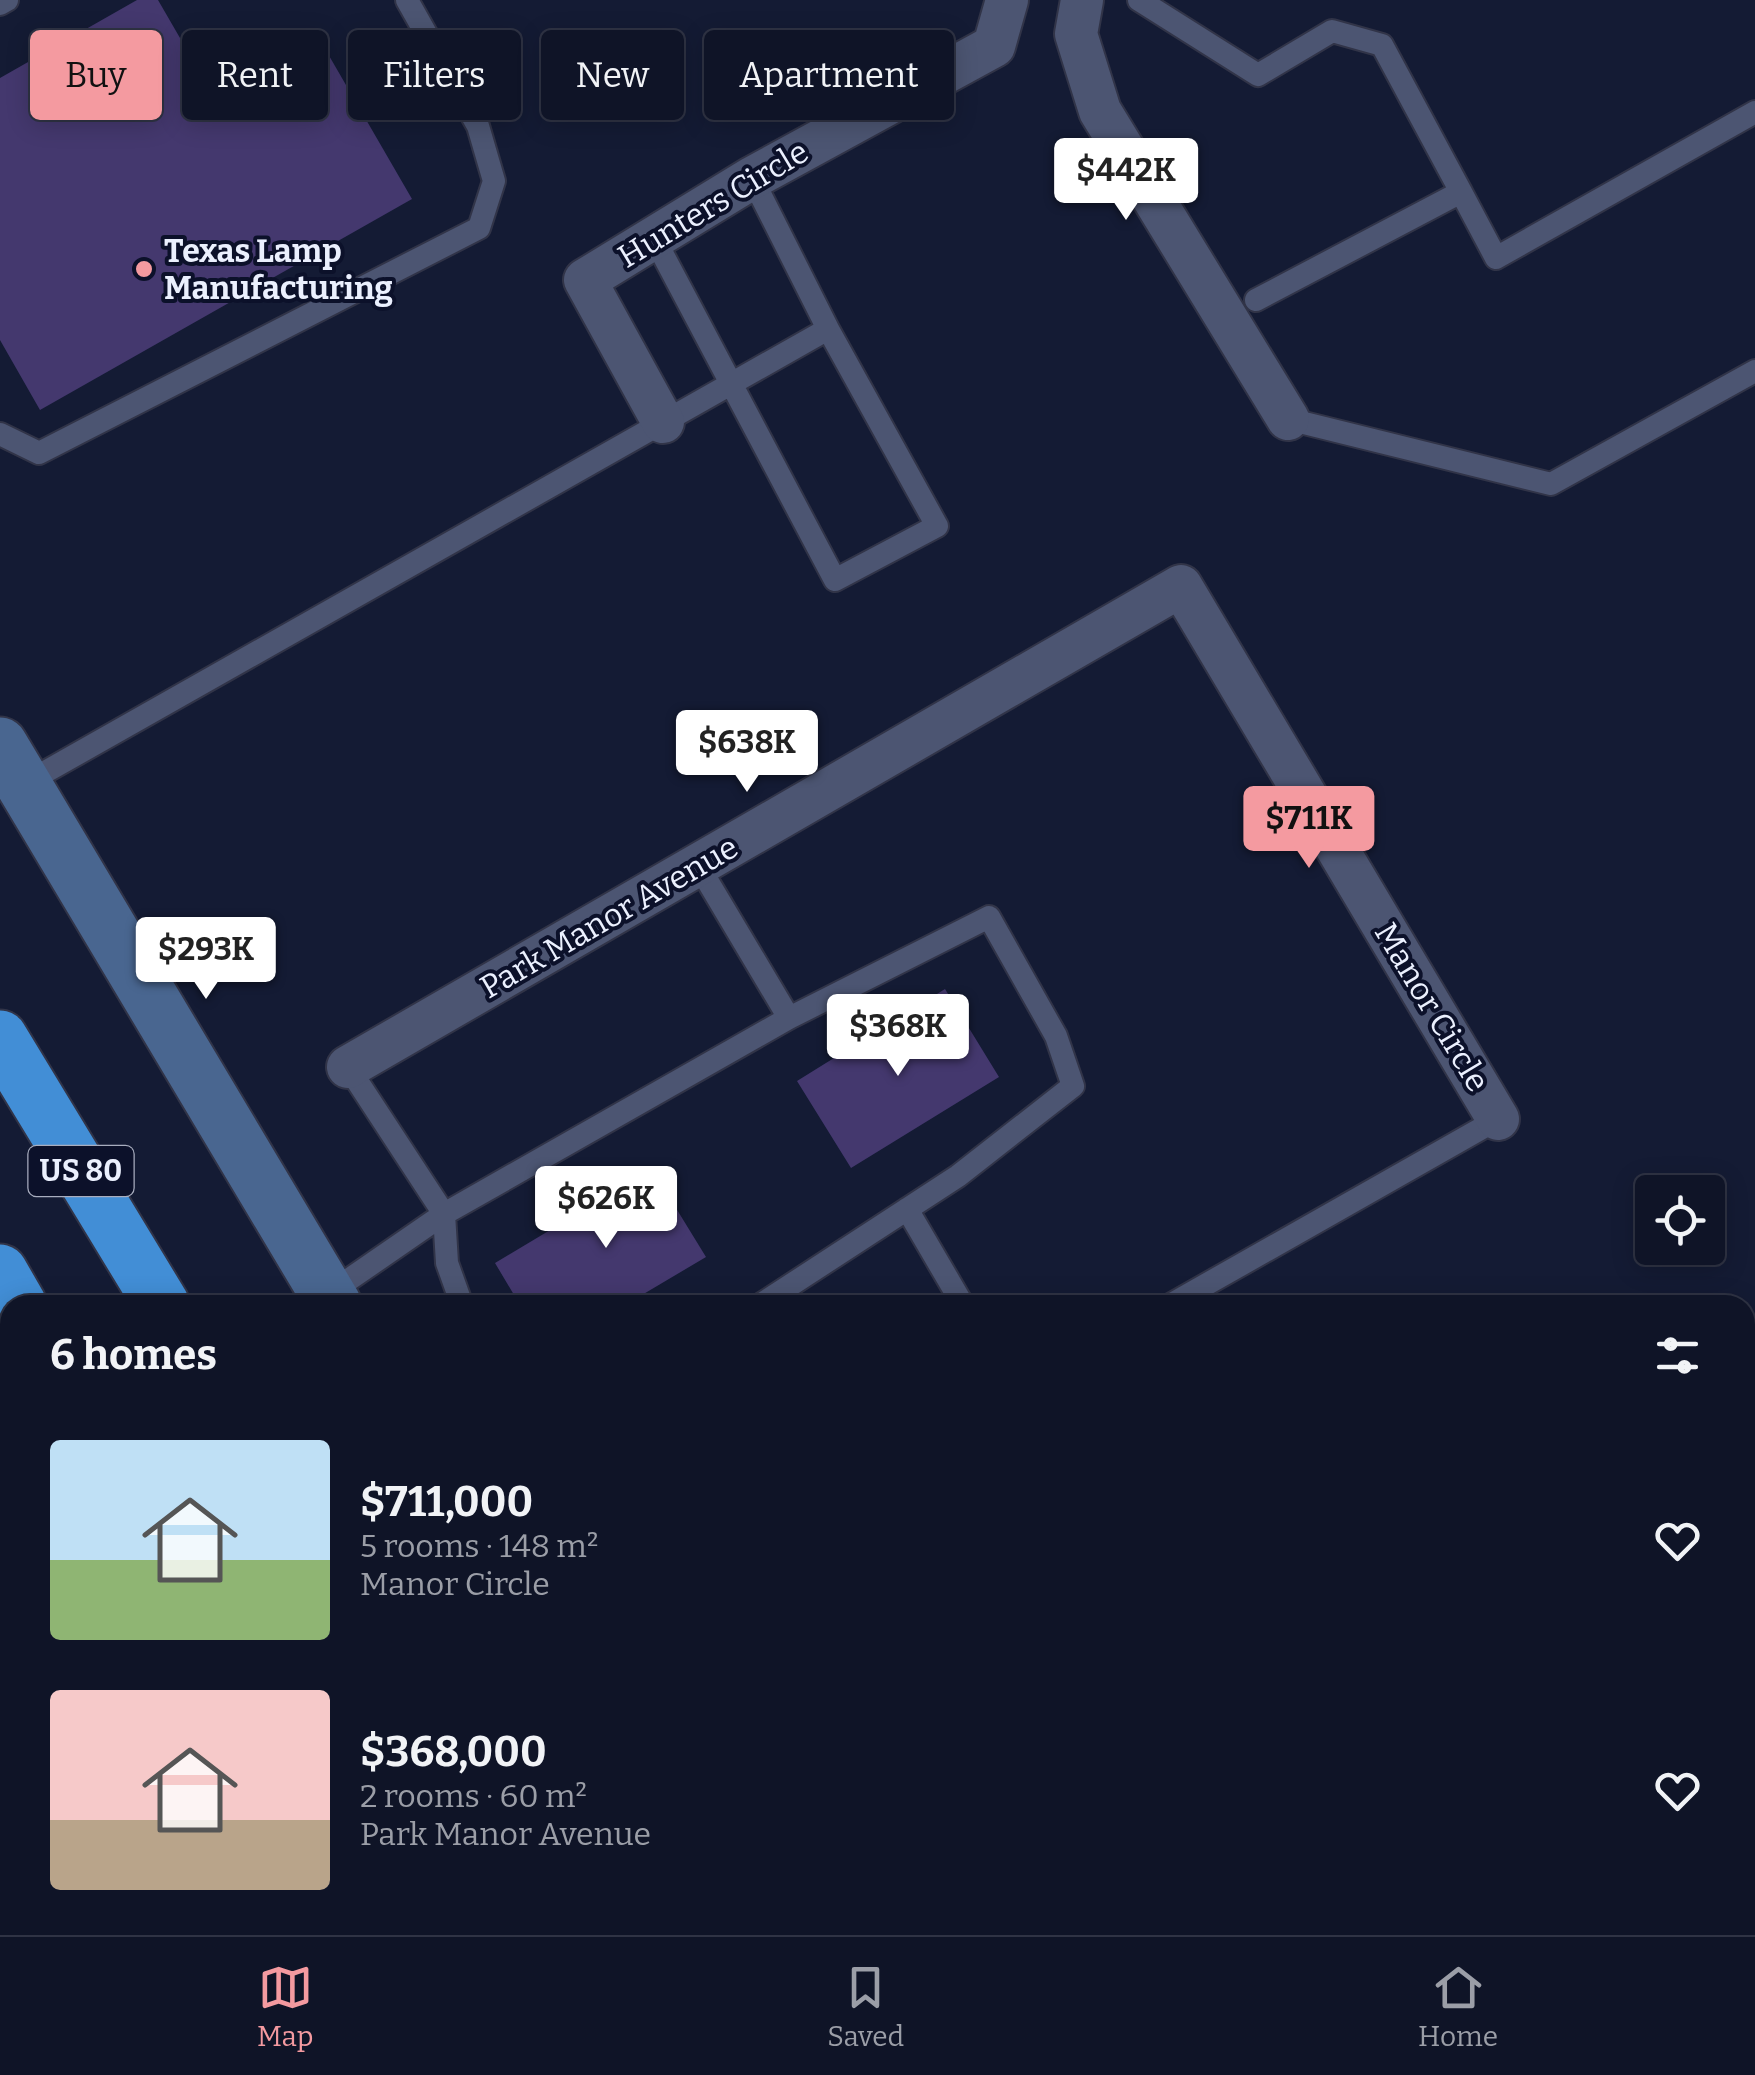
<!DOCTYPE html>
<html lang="en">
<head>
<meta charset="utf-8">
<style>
  :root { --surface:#0f1427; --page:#1d2133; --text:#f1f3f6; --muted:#9b9ea7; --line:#2f3344; --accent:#f49aa0 }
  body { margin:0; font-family:Bitter,serif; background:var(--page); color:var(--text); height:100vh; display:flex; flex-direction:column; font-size:38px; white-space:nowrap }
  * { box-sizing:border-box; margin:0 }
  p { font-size:32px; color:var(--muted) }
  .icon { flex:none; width:55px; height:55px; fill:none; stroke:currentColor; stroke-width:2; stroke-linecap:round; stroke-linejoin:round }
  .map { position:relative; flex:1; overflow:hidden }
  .sheet { position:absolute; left:0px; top:1295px; width:1755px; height:640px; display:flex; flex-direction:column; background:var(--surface); border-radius:30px 30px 0 0; box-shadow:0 5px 25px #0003,0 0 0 2px var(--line) }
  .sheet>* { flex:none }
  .top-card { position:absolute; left:30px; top:30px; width:1000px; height:90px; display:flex; gap:20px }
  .tools { position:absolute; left:1635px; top:1175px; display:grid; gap:20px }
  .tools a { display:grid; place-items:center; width:90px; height:90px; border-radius:10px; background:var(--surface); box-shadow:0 5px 25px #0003,0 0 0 2px var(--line); font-size:50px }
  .price { position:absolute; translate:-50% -85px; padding:0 22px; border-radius:10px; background:#fff; color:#222; font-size:32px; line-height:65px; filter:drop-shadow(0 2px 5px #0008) }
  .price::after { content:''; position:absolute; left:50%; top:60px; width:30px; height:22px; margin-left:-15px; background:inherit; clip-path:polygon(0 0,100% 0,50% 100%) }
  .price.active { background:var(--accent); color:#111 }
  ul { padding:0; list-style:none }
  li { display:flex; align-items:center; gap:30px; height:250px; padding:0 50px }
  li span { display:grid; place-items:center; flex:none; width:280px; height:200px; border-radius:10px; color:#555 }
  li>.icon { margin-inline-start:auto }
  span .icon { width:120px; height:120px; fill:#fffc; stroke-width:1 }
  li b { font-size:42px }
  h2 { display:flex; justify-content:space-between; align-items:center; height:120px; padding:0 50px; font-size:42px }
  .pill { padding:0 35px; border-radius:10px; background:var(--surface); box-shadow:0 5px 25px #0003,0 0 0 2px var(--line); font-size:35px; line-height:90px }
  .pill.active { background:var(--accent); color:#111 }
  .tab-bar { display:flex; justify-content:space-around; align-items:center; height:140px; border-top:2px solid var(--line); background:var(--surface); font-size:28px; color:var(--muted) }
  .tab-bar a { display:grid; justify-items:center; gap:5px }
  .tab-bar .active { color:var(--accent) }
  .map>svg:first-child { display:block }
  .building { fill:#44386e }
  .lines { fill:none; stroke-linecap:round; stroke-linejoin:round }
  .service-casing { stroke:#313448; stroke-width:26 }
  .minor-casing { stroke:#313448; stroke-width:46 }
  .secondary-casing { stroke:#313448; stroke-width:59 }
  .motorway-casing { stroke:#313448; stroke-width:59 }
  .service { stroke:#4c5572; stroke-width:22 }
  .minor { stroke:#4c5572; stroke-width:42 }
  .secondary { stroke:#496690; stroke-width:55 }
  .motorway { stroke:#428ed6; stroke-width:55 }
  .poi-dot { fill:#f49aa0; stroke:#0c112a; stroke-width:4 }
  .labels { text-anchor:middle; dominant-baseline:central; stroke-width:8; stroke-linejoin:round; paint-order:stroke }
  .shield { fill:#0c112a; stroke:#a8adbe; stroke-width:2.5 }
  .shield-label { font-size:30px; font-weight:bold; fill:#ebf0fe }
  .street-label { font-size:32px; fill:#ebf0fe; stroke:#0c112a }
  .poi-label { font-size:32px; font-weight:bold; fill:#ebf0fe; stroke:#0c112a; text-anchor:start }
</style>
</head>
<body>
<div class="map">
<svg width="1755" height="1935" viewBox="0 0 1755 1935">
  <rect width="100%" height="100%" fill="#141b34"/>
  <path class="building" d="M137,0h21l62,107 104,-60 88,152 -372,211 -40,-70v-262z
    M945,989l54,88 -148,91 -54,-87z
    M652,1169l54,88 -81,48h-105l-25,-42z"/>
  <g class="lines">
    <g class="service-casing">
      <path id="service" d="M1139,0l119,75 74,-44 50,14 79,147 -205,108
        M0,4l7,-4
        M1461,192l35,66 259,-146
        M654,238l181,342 102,-54 -109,-197
        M1288,419l263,65 204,-113
        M0,434l39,19 440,-225 15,-47 -16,-55 -71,-126
        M24,784l804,-455 -76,-151
        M698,865l91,153
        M907,1209l56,96
        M328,1294l116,-80 -96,-147
        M462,1305l-15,-42 -3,-49 345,-196 200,-101 67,119 17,50 -115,90 -198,129
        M1170,1305l328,-186"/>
    </g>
    <g class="minor-casing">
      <path id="minor" d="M1082,0l-6,34 24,77 188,308
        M663,422l-78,-142 167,-102 242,-132 13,-46
        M348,1067l833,-481 317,533"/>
    </g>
    <g class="secondary-casing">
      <path id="secondary" d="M0,745l334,560
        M217,1925l6,10
        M704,1925l6,10"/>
    </g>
    <g class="motorway-casing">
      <path id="motorway" d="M0,1038l162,267
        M0,1272l19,33
        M0,1509l10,14
        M301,1925l7,10
        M378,1925l7,10
        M537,1925l6,10"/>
    </g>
    <use href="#service" class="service"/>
    <use href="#minor" class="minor"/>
    <use href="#secondary" class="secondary"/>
    <use href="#motorway" class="motorway"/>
  </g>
  <circle class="poi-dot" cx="144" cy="269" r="10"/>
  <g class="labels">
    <rect class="shield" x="28.5" y="1146" width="105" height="50" rx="8"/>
    <g class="shield-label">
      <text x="81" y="1171">US 80</text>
    </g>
    <g class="street-label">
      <text transform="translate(713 204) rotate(-31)">Hunters Circle</text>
      <text transform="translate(609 917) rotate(-30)">Park Manor Avenue</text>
      <text transform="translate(1432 1007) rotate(59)">Manor Circle</text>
    </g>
    <g class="poi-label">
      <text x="164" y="251">Texas Lamp<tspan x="164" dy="37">Manufacturing</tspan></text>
    </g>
  </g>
</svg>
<div class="tools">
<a><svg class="icon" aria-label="locate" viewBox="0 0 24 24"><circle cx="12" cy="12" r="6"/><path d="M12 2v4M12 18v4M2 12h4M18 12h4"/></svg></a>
</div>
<b class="price" style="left:1126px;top:223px">$442K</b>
<b class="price" style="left:747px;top:795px">$638K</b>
<b class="price active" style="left:1309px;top:871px">$711K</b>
<b class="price" style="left:206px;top:1002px">$293K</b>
<b class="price" style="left:898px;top:1079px">$368K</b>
<b class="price" style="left:606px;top:1251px">$626K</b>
<div class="top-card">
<a class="pill active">Buy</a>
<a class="pill">Rent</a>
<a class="pill">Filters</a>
<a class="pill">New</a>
<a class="pill">Apartment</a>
</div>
<section class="sheet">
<h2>6 homes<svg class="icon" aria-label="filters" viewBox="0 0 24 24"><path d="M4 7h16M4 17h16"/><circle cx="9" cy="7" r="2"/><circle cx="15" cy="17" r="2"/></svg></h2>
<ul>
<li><span style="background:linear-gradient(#bfe0f5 60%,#8fb573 0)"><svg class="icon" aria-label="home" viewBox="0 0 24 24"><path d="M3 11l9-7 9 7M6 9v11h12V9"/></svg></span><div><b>$711,000</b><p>5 rooms · 148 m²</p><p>Manor Circle</p></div><svg class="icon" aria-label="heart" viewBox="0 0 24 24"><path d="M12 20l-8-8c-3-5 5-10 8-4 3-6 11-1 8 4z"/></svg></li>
<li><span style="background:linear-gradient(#f6c9c9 65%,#b9a48a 0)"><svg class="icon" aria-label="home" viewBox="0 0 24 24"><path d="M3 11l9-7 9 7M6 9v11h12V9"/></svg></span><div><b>$368,000</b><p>2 rooms · 60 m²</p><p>Park Manor Avenue</p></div><svg class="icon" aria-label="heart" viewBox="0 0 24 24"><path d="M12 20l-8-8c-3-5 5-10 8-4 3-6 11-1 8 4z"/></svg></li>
</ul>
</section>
</div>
<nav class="tab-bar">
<a class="active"><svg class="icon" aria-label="map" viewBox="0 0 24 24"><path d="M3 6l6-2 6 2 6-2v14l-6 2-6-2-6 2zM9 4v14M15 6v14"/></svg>Map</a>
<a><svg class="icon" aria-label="saved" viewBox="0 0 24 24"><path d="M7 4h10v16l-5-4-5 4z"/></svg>Saved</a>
<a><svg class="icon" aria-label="home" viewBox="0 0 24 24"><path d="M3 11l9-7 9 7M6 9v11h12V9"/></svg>Home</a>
</nav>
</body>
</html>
